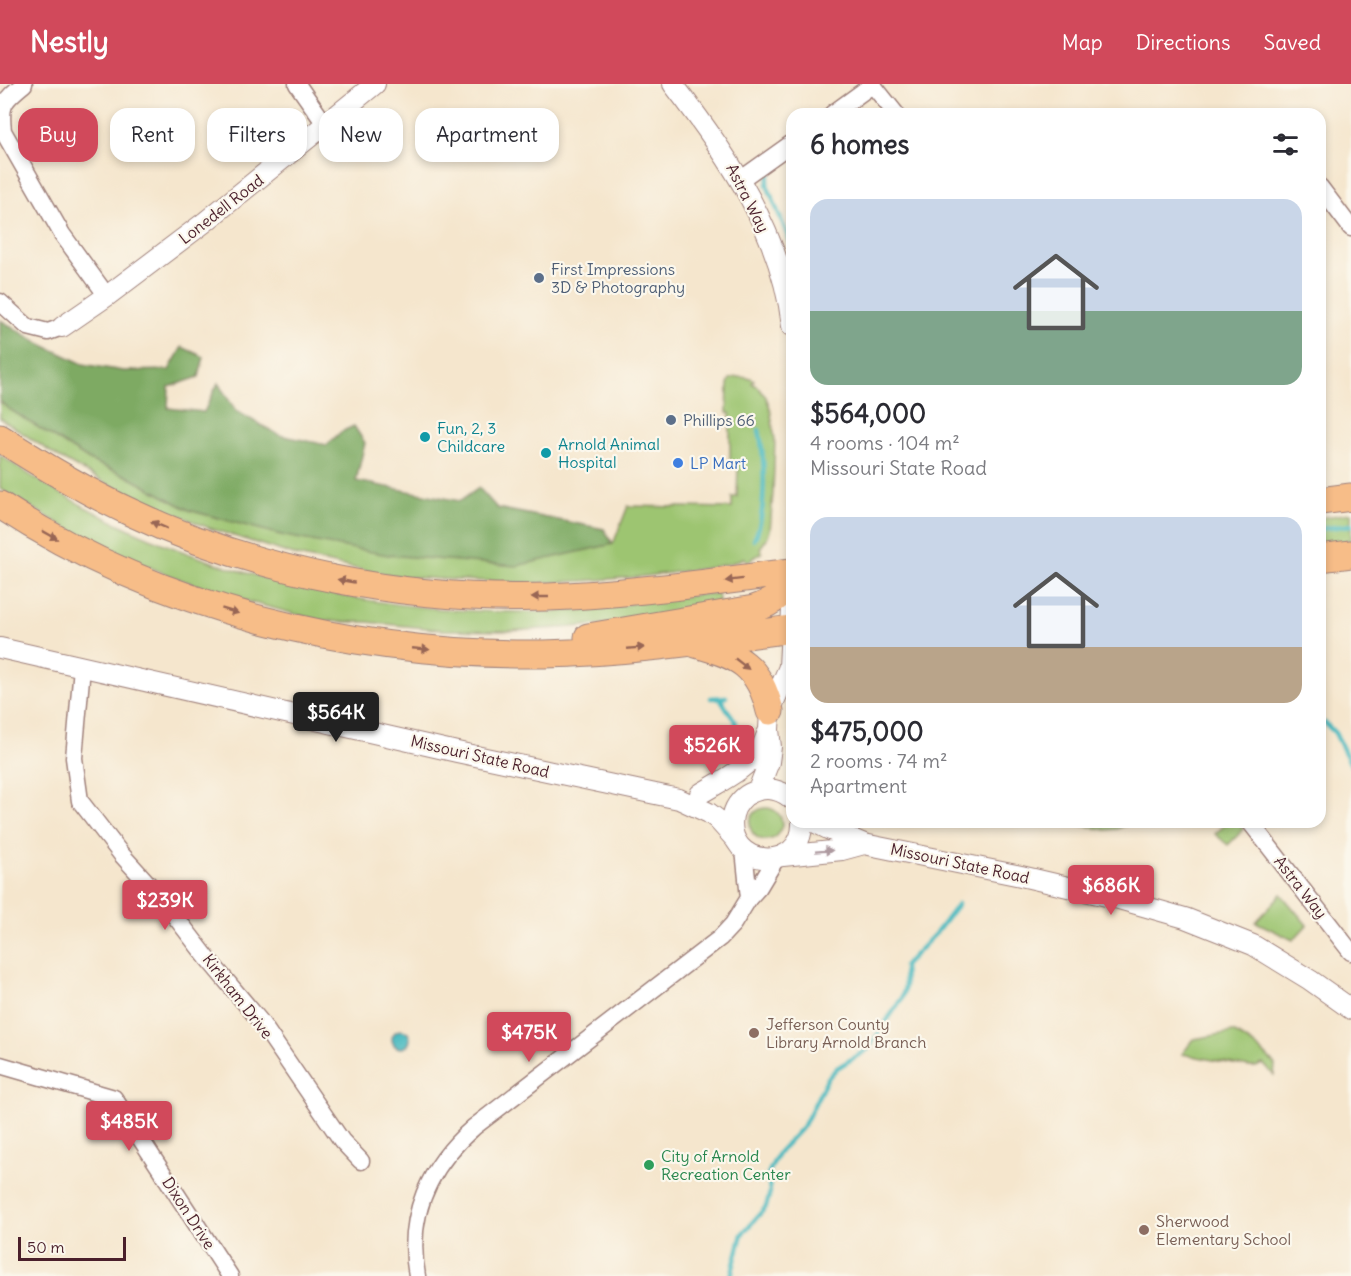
<!DOCTYPE html>
<html lang="en">
<head>
<meta charset="utf-8">
<style>
  :root { --surface:#fff; --page:#f7f7f7; --text:#2b2b33; --muted:#7c7c81; --accent:#d1495b }
  body { margin:0; font-family:Delius,sans-serif; background:var(--page); color:var(--text); height:100vh; display:flex; flex-direction:column; font-size:22px; white-space:nowrap }
  * { box-sizing:border-box; margin:0 }
  p { font-size:20px; color:var(--muted) }
  .icon { flex:none; width:33px; height:33px; fill:none; stroke:currentColor; stroke-width:2; stroke-linecap:round; stroke-linejoin:round }
  .map { position:relative; flex:1; overflow:hidden }
  .sheet { position:absolute; left:786px; top:24px; width:540px; height:720px; display:flex; flex-direction:column; background:var(--surface); border-radius:18px; box-shadow:0 3px 9px #0003 }
  .sheet>* { flex:none }
  .guide { position:absolute; left:18px; top:24px; width:570px; height:54px; display:flex; gap:12px }
  .scale { position:absolute; left:18px; bottom:15px; width:108px; box-sizing:border-box; padding-left:6px; border:3px solid #4a1f2b; border-top:0; font-size:16px; line-height:21px; white-space:nowrap; color:#4a1f2b; -webkit-text-stroke:4px #fbf7ec; paint-order:stroke }
  .price { position:absolute; translate:-50% -51px; padding:0 14px; border-radius:6px; background:var(--accent); color:#fff; font-size:20px; line-height:39px; filter:drop-shadow(0 2px 3px #0008) }
  .price::after { content:''; position:absolute; left:50%; top:36px; width:18px; height:14px; margin-left:-9px; background:inherit; clip-path:polygon(0 0,100% 0,50% 100%) }
  .price.on { background:#222; color:#fff }
  ul { padding:0; list-style:none }
  li { display:grid; align-content:center; gap:12px; height:318px; padding:0 24px }
  li span { display:grid; place-items:center; height:186px; border-radius:18px; color:#555 }
  li>.icon { margin-inline-start:auto }
  span .icon { width:108px; height:108px; fill:#fffc; stroke-width:1 }
  li b { font-size:26px }
  h2 { display:flex; justify-content:space-between; align-items:center; height:72px; padding:0 24px; font-size:26px }
  .pill { padding:0 21px; border-radius:18px; background:var(--surface); box-shadow:0 3px 9px #0003; font-size:21px; line-height:54px }
  .pill.on { background:var(--accent); color:#fff }
  header { display:flex; align-items:center; gap:36px; box-sizing:border-box; height:84px; padding:0 30px; background:var(--accent); color:#fff }
  header strong { font-size:28px }
  nav { display:flex; gap:33px; margin-inline-start:auto; font-size:21px }
  .map>svg:first-child { display:block }
  .green { fill:#9dc571; stroke:#74724e; stroke-width:1.5 }
  .forest { fill:#7eaa63; stroke:#646447; stroke-width:1.5 }
  .water { fill:#4abac0; stroke:#4a6c76; stroke-width:1.5 }
  .lines { fill:none; stroke-linecap:round; stroke-linejoin:round }
  .stream { stroke:#4abac0; stroke-width:4.5 }
  .minor-casing { stroke:#a0827c; stroke-width:19 }
  .tertiary-casing { stroke:#a0827c; stroke-width:22 }
  .trunk-casing { stroke:#a0827c; stroke-width:29 }
  .minor { stroke:#fff; stroke-width:16 }
  .tertiary { stroke:#fff; stroke-width:20 }
  .trunk { stroke:#f7bd88; stroke-width:27 }
  .oneway { fill:#986655 }
  .oneway2 { fill:#ae9aa0 }
  .service-dot { fill:#5c6f8a; stroke:#fbf7ec; stroke-width:2 }
  .culture-dot { fill:#0f9aa8; stroke:#fbf7ec; stroke-width:2 }
  .shop-dot { fill:#3f7fe0; stroke:#fbf7ec; stroke-width:2 }
  .education-dot { fill:#8d6e63; stroke:#fbf7ec; stroke-width:2 }
  .leisure-dot { fill:#2e9e5b; stroke:#fbf7ec; stroke-width:2 }
  .labels { text-anchor:middle; dominant-baseline:central; stroke-width:4.5; stroke-linejoin:round; paint-order:stroke }
  .street-label { font-size:16px; fill:#4a1f2b; stroke:#fbf7ec }
  .service-label { font-size:16px; fill:#4e5e75; stroke:#fbf7ec; text-anchor:start }
  .culture-label { font-size:16px; fill:#0d838f; stroke:#fbf7ec; text-anchor:start }
  .shop-label { font-size:16px; fill:#366cbe; stroke:#fbf7ec; text-anchor:start }
  .education-label { font-size:16px; fill:#785e54; stroke:#fbf7ec; text-anchor:start }
  .leisure-label { font-size:16px; fill:#27864d; stroke:#fbf7ec; text-anchor:start }
</style>
</head>
<body>
<header>
<strong>Nestly</strong>
<nav><a>Map</a><a>Directions</a><a>Saved</a></nav>
</header>
<div class="map">
<svg width="1351" height="1192" viewBox="0 0 1351 1192">
  <rect width="100%" height="100%" fill="#fbf7ec"/>
  <filter id="ink" filterUnits="userSpaceOnUse"><feTurbulence type="fractalNoise" baseFrequency=".0167" numOctaves="2"/><feDisplacementMap in="SourceGraphic" scale="12" xChannelSelector="R" yChannelSelector="G"/><feConvolveMatrix kernelMatrix="1 2 1 2 8 2 1 2 1" color-interpolation-filters="sRGB"/></filter>
  <filter id="wash" filterUnits="userSpaceOnUse"><feTurbulence type="fractalNoise" baseFrequency=".008" numOctaves="4" result="noise"/><feDisplacementMap in="SourceGraphic" scale="24" xChannelSelector="R" yChannelSelector="G"/><feGaussianBlur stdDeviation="1.35" result="paint"/><feColorMatrix in="noise" values="0 0 0 0 0 0 0 0 0 0 0 0 0 0 0 0 0 1.4 0 .05"/><feComposite in="paint" operator="in"/></filter>
  <g filter="url(#wash)">
    <rect width="100%" height="100%" fill="#f5e6cd"/>
    <path class="green" d="M736,293l15,1 3,2 -2,3 7,5 7,9 4,11 5,32 -2,52 -3,39 -4,9 -6,8 2,4 -14,10 -4,-4 -12,5 -24,5 -70,9 -57,4 -49,2 -74,-3 -51,-3 -35,-5 -75,-16 -88,-28 -92,-39 -57,-31 -60,-40v-17l6,6 85,54 36,15 62,34 96,26 328,8 15,-38 104,2v-11h5l1,-31 -8,-1v-52h-3l1,-29 2,-5z
      M0,371c173,121 388,170 597,154 17,-1 32,-6 49,-8 24,-4 48,-6 72,-8l2,16 -84,12 -75,7 -53,3 -64,-1 -77,-8h-26l-23,-2 -95,-25 -57,-21 -48,-20 -43,-21 -75,-44z
      M1351,429v27l-31,4v-26z
      M750 740a16 16 0 1 1 32 0a16 16 0 1 1-32 0Z
      M1066,738h67l-16,7 -11,1z
      M1225,738h13l6,7 -16,16 -13,-11 11,-10z
      M1281,810l26,31 -14,15 -37,-18z
      M1233,948c19,11 28,17 42,33l-1,10 -11,-11 -7,3h-7l-67,-13 12,-15z"/>
    <path class="forest" d="M0,236l39,23 44,21 40,7 46,-1 13,-23 22,10 -5,20 -30,10 -1,21 36,4 14,-29 18,28 43,24 48,10 14,-13 13,-6 11,17 -9,38 104,20 19,-13 18,20 107,21 9,15 -97,22 -128,-11 -103,-19 -96,-26 -62,-34 -36,-15 -85,-54 -6,-6z"/>
    <path class="water" d="M392 955a9 9 0 1 1 18 0a9 9 0 1 1-18 0Z"/>
    <g class="lines">
      <path class="stream" d="M770,87l-3,14 25,61
        M1320,445l31,-4
        M754,456c13,-25 11,-82 5,-110
        M711,614l15,-1
        M721,614c2,10 12,16 15,26 3,8 0,17 5,24
        M1325,639l10,10 16,32
        M731,1192l11,-42 24,-27 4,-15 -2,-18 10,-21 26,-28 23,-46 10,-11 31,-19 34,-51 3,-12 -1,-20 32,-33 22,-29"/>
    </g>
  </g>
  <g filter="url(#ink)">
    <g class="lines">
      <g class="minor-casing">
        <path id="minor" d="M24,0c-21,17 -24,20 -21,47l59,103 45,62
          M297,0l28,40
          M872,0l24,30
          M832,30l40,-29
          M740,96l52,-37
          M1320,103l31,41
          M0,218l28,25 20,5 14,-5
          M82,583l-8,91 6,43 41,53 40,44 47,61 52,62 82,120 19,20
          M1250,738l101,130
          M744,766l5,48
          M0,981l114,33 116,178
          M417,1192c-11,-60 12,-110 57,-149l246,-189 13,-14 16,-26 10,-11 18,-30"/>
      </g>
      <g class="tertiary-casing">
        <path id="tertiary" d="M673,0c55,71 109,150 119,242
          M62,243l45,-31 98,-74 170,-138
          M0,564l457,104 222,47 30,14 8,6 18,20
          M791,594l-2,-11 3,-58
          M758,706l11,-28 2,-15 -2,-17 1,-19 19,-44
          M700,710c21,-13 47,-25 61,-46 3,-5 5,-12 8,-18
          M792,715c-11,-9 -25,-13 -39,-7 -9,3 -18,13 -20,23 -10,54 71,59 69,7
          M814,738l14,7 36,15 157,32 94,22 70,20 68,27 57,35 41,29
          M783,772l59,-6 22,-6"/>
      </g>
      <g class="trunk-casing">
        <path id="trunk" d="M0,354c42,27 85,53 130,74 129,61 275,89 418,85 82,-3 163,-15 244,-25
          M1320,417l31,-4
          M0,421c161,105 354,151 544,149 83,-2 166,-14 248,-25
          M1320,474l31,-4
          M588,553l166,-28c20,-7 29,-14 38,-34
          M696,560c43,12 63,21 74,67"/>
      </g>
      <use href="#minor" class="minor"/>
      <use href="#tertiary" class="tertiary"/>
      <use href="#trunk" class="trunk"/>
    </g>
    <defs><path id="oneway-solid" d="M-6-.8H1V-3.2L6.5 0L1 3.2V.8H-6Z" transform="scale(1.5)"/></defs>
    <g class="oneway">
      <use href="#oneway-solid" transform="translate(159 441) rotate(-157)"/>
      <use href="#oneway-solid" transform="translate(50 451) rotate(29)"/>
      <use href="#oneway-solid" transform="translate(734 496) rotate(173)"/>
      <use href="#oneway-solid" transform="translate(346 497) rotate(-170)"/>
      <use href="#oneway-solid" transform="translate(540 513) rotate(180)"/>
      <use href="#oneway-solid" transform="translate(230 527) rotate(17)"/>
      <use href="#oneway-solid" transform="translate(636 564) rotate(-5)"/>
      <use href="#oneway-solid" transform="translate(421 565) rotate(5)"/>
      <use href="#oneway-solid" transform="translate(742 580) rotate(38)"/>
    </g>
    <use class="oneway2" href="#oneway-solid" transform="translate(824 767) rotate(-4)"/>
  </g>
  <g class="service-dot">
    <circle cx="539" cy="194" r="6"/>
    <circle cx="671" cy="336" r="6"/>
  </g>
  <g class="culture-dot">
    <circle cx="425" cy="353" r="6"/>
    <circle cx="546" cy="369" r="6"/>
  </g>
  <circle class="shop-dot" cx="678" cy="379" r="6"/>
  <g class="education-dot">
    <circle cx="754" cy="949" r="6"/>
    <circle cx="1144" cy="1146" r="6"/>
  </g>
  <circle class="leisure-dot" cx="649" cy="1081" r="6"/>
  <g class="labels">
    <g class="street-label">
      <text transform="translate(748 114) rotate(63)">Astra Way</text>
      <text transform="translate(221 125) rotate(-38)">Lonedell Road</text>
      <text transform="translate(480 672) rotate(13)">Missouri State Road</text>
      <text transform="translate(960 779) rotate(12)">Missouri State Road</text>
      <text transform="translate(1301 803) rotate(52)">Astra Way</text>
      <text transform="translate(238 912) rotate(52)">Kirkham Drive</text>
      <text transform="translate(189 1129) rotate(57)">Dixon Drive</text>
    </g>
    <g class="service-label">
      <text x="551" y="185">First Impressions<tspan x="551" dy="18">3D &amp; Photography</tspan></text>
      <text x="683" y="336">Phillips 66</text>
    </g>
    <g class="culture-label">
      <text x="437" y="344">Fun, 2, 3<tspan x="437" dy="18">Childcare</tspan></text>
      <text x="558" y="360">Arnold Animal<tspan x="558" dy="18">Hospital</tspan></text>
    </g>
    <g class="shop-label">
      <text x="690" y="379">LP Mart</text>
    </g>
    <g class="education-label">
      <text x="766" y="940">Jefferson County<tspan x="766" dy="18">Library Arnold Branch</tspan></text>
      <text x="1156" y="1137">Sherwood<tspan x="1156" dy="18">Elementary School</tspan></text>
    </g>
    <g class="leisure-label">
      <text x="661" y="1072">City of Arnold<tspan x="661" dy="18">Recreation Center</tspan></text>
    </g>
  </g>
</svg>
<div class="scale">50 m</div>
<b class="price on" style="left:336px;top:659px">$564K</b>
<b class="price" style="left:712px;top:692px">$526K</b>
<b class="price" style="left:1111px;top:832px">$686K</b>
<b class="price" style="left:165px;top:847px">$239K</b>
<b class="price" style="left:529px;top:979px">$475K</b>
<b class="price" style="left:129px;top:1068px">$485K</b>
<div class="guide">
<a class="pill on">Buy</a>
<a class="pill">Rent</a>
<a class="pill">Filters</a>
<a class="pill">New</a>
<a class="pill">Apartment</a>
</div>
<section class="sheet">
<h2>6 homes<svg class="icon" aria-label="filters" viewBox="0 0 24 24"><path d="M4 7h16M4 17h16"/><circle cx="9" cy="7" r="2"/><circle cx="15" cy="17" r="2"/></svg></h2>
<ul>
<li><span style="background:linear-gradient(#c9d6e8 60%,#7fa58c 0)"><svg class="icon" aria-label="home" viewBox="0 0 24 24"><path d="M3 11l9-7 9 7M6 9v11h12V9"/></svg></span><div><b>$564,000</b><p>4 rooms · 104 m²</p><p>Missouri State Road</p></div></li>
<li><span style="background:linear-gradient(#c9d6e8 70%,#b9a48a 0)"><svg class="icon" aria-label="home" viewBox="0 0 24 24"><path d="M3 11l9-7 9 7M6 9v11h12V9"/></svg></span><div><b>$475,000</b><p>2 rooms · 74 m²</p><p>Apartment</p></div></li>
</ul>
</section>
</div>
</body>
</html>
